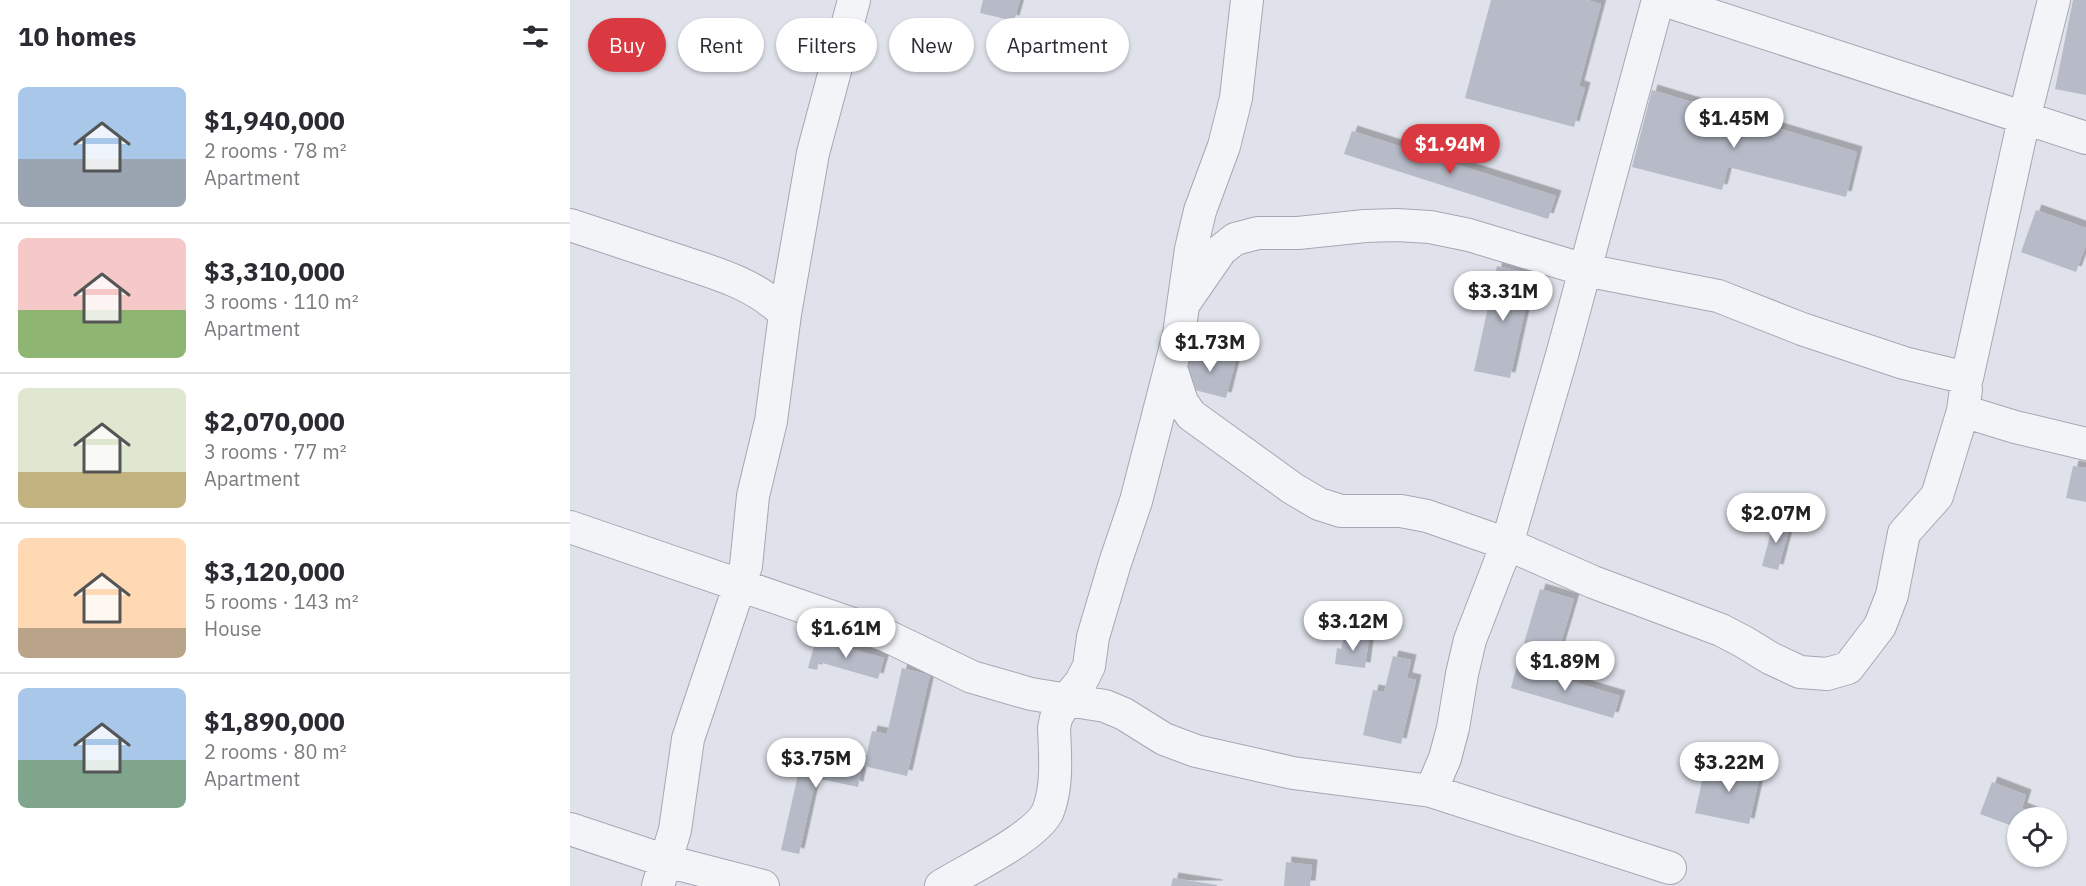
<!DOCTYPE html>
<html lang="en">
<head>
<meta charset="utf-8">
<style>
  :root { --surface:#fff; --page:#f7f7f7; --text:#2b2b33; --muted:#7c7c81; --line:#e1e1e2; --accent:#da3941 }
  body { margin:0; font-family:"IBM Plex Sans",sans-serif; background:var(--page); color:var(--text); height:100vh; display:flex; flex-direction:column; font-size:22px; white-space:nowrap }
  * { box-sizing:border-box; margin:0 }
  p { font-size:20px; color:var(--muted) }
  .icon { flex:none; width:33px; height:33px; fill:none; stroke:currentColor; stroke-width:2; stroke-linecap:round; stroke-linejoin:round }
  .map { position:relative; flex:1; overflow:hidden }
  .details { display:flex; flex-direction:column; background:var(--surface); width:570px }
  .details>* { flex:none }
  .hud { position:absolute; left:18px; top:18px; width:570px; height:54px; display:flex; gap:12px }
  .buttons { position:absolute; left:1437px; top:807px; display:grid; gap:12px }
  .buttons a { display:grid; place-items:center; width:60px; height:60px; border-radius:50%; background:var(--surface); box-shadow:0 2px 4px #0004; font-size:30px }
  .price { position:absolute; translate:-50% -51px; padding:0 14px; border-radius:21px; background:#fff; color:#222; font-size:20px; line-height:39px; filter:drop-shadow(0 2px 3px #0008) }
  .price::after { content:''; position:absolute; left:50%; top:36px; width:18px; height:14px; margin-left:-9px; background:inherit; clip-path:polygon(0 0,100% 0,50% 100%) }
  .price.selected { background:var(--accent); color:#fff }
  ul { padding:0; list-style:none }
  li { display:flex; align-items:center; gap:18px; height:150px; padding:0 18px }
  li+li { border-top:2px solid var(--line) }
  li span { display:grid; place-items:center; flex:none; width:168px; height:120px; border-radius:9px; color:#555 }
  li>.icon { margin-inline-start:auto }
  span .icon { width:72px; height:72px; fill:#fffc; stroke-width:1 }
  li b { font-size:26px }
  h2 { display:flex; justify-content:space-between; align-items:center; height:72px; padding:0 18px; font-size:26px }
  .tag { padding:0 21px; border-radius:27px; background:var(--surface); box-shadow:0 2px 4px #0004; font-size:21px; line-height:54px }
  .tag.selected { background:var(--accent); color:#fff }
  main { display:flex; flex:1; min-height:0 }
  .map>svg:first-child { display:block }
  .building { fill:#b6bbc7; filter:url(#shadow) }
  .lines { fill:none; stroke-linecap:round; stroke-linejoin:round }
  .minor-casing { stroke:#a4a8b4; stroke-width:34 }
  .minor { stroke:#f2f4f8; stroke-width:32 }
</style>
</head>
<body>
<main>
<section class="details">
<h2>10 homes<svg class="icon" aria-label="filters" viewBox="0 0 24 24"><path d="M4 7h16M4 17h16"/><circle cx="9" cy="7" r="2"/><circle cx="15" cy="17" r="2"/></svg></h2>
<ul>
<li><span style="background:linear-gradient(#a9c7e8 60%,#9aa5b1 0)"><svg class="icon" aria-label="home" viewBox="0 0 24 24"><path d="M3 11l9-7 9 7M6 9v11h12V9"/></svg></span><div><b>$1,940,000</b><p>2 rooms · 78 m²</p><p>Apartment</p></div></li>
<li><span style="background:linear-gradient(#f6c9c9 60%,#8fb573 0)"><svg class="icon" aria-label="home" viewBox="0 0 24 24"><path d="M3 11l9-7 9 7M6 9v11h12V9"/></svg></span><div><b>$3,310,000</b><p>3 rooms · 110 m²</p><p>Apartment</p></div></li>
<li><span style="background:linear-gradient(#dfe7d0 70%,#c2b280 0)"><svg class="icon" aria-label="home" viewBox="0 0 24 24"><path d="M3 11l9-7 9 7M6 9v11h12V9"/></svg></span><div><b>$2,070,000</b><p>3 rooms · 77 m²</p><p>Apartment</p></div></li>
<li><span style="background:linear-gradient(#ffd9b3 75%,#b9a48a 0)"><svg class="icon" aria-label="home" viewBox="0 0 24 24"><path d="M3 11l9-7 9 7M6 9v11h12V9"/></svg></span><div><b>$3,120,000</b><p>5 rooms · 143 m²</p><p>House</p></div></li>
<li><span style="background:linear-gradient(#a9c7e8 60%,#7fa58c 0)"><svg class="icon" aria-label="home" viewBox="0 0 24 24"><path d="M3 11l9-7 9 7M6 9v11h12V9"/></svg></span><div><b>$1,890,000</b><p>2 rooms · 80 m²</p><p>Apartment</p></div></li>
</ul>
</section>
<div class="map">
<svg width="1516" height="886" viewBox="0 0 1516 886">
  <defs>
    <filter id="shadow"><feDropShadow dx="5.5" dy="-5.5" stdDeviation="0" flood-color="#0004"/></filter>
  </defs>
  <rect width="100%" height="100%" fill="#dfe2ea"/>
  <path class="building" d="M413,0h37l-6,21 -34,-8z
    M921,0h96l14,4 -22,82 6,2 -11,39 -109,-29z
    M1503,0h13v95l-31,-6z
    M1082,90l205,62 -11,45 -118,-30 -6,23 -90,-23z
    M782,131l204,65 -8,23 -204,-65z
    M1466,210l50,18v17l-10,27 -55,-20z
    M927,266l36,8 -23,104 -36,-7z
    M623,348l43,11 -10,39 -43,-11z
    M1503,466l13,2v34l-20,-4z
    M1205,517l16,4 -13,49 -16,-4z
    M970,589l34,10 -16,54 -34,-10z
    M774,635l25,3 -4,30 -30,-4 2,-16 5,1z
    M246,639l68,19 -6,21 -59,-17 -2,8 -9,-2z
    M823,656l18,4 -4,18 9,2 -15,64 -38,-9 10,-45 11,2z
    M947,665l103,31 -7,22 -102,-30z
    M332,668l28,7 -23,101 -43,-10 8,-35 15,3z
    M234,748l59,13 -5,26 -42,-9 -17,76 -18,-4z
    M1148,761l43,9 -12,54 -54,-11 8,-36 11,3z
    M1422,782l34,13 -4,13 17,7 -1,3h-20v10l-38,-14z
    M716,862l26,3 -2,21h-26z
    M603,878l44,7v1h-46z"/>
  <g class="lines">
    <g class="minor-casing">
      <path id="minor" d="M1094,0l422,138
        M0,225c33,11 67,22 100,33 41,14 84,24 115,56
        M613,305l38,-55 14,-11 23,-6h40l67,-7 31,-1 34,2 39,8 116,35 133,26 84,33 102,34 63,15 57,-259 30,-119
        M601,368l11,34 9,13 101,73 27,16 22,7h60l26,5 80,28 86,38 128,48 23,12 26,16 30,14 27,2 21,-6 32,-42 12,-31 12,-62 33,-37 26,-85
        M1396,389l-3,22 52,16 71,17
        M0,527l315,108 87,42 59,17 74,12 19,8 40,25 32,12 97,22 138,18 239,77
        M861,791l14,-33 8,-30 9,-54 8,-34 37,-96 55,-189 96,-355
        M0,829l96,32 97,25
        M88,886l17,-56 13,-91 58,-173 7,-70 18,-75 14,-107 28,-161 41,-153
        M371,886c25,-16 96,-49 107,-75 10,-25 7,-57 6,-83l2,-10 11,-19 14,-17 8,-16 4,-29 22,-74 21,-62 43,-167 12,-85 9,-38 24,-65 12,-48 11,-98"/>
    </g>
    <use href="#minor" class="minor"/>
  </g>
</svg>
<div class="buttons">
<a><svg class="icon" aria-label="locate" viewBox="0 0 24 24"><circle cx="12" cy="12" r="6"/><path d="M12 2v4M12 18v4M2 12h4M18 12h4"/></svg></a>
</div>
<b class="price" style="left:1164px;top:149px">$1.45M</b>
<b class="price selected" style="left:880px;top:175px">$1.94M</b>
<b class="price" style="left:933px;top:322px">$3.31M</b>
<b class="price" style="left:640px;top:373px">$1.73M</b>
<b class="price" style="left:1206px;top:544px">$2.07M</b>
<b class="price" style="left:783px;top:652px">$3.12M</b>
<b class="price" style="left:276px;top:659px">$1.61M</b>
<b class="price" style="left:995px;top:692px">$1.89M</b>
<b class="price" style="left:246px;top:789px">$3.75M</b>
<b class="price" style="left:1159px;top:793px">$3.22M</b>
<div class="hud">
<a class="tag selected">Buy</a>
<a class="tag">Rent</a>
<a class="tag">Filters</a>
<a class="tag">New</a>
<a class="tag">Apartment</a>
</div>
</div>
</main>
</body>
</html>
